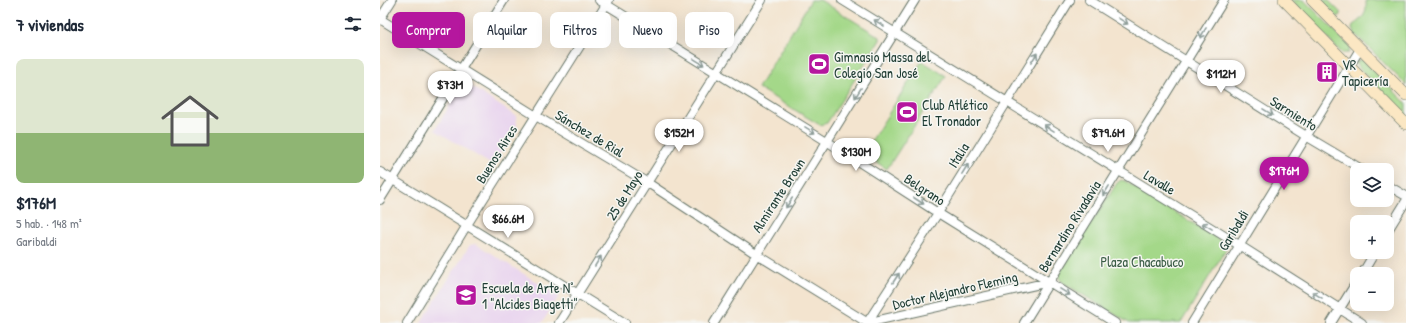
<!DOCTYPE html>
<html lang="es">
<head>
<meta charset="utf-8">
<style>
  :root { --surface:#fff; --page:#f6f6f7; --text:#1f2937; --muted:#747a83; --line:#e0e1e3; --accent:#b5179e }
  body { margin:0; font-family:"Patrick Hand",sans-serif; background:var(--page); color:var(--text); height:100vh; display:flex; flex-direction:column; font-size:15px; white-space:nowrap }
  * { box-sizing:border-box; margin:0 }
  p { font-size:13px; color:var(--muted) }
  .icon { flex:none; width:22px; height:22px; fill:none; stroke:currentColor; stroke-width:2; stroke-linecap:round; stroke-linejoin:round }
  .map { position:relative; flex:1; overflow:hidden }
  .drawer { display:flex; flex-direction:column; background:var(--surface); width:380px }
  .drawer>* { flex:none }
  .banner { position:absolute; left:12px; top:12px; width:380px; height:36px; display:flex; gap:8px }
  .controls { position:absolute; left:970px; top:163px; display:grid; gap:8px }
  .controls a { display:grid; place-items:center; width:44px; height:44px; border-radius:8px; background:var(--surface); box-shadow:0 4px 16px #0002; font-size:20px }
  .price { position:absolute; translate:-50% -34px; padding:0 9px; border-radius:14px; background:#fff; color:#222; font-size:13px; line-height:26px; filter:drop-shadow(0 1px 2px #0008) }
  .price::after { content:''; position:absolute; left:50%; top:24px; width:12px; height:9px; margin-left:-6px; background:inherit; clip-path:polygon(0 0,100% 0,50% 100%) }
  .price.current { background:var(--accent); color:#fff }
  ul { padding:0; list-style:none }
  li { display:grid; align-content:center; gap:8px; height:212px; padding:0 16px }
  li+li { border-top:1px solid var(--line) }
  li span { display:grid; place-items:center; height:124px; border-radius:8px; color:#555 }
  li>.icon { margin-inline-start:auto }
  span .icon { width:72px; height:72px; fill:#fffc; stroke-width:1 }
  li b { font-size:17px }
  h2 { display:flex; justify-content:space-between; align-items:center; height:48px; padding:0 16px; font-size:17px }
  .chip { padding:0 14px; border-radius:8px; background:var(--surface); box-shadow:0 4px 16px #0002; font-size:14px; line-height:36px }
  .chip.current { background:var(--accent); color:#fff }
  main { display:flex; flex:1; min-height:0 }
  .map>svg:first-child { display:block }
  .built { fill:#e8d2ee }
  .green { fill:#a4d889; stroke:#628a5e }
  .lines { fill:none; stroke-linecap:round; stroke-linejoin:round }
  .street-casing { stroke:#69776a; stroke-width:10 }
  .secondary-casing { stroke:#69776a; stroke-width:12 }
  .street { stroke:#fff; stroke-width:8 }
  .secondary { stroke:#fbe7c3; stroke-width:11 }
  .oneway { stroke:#8f9e9a }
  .labels { text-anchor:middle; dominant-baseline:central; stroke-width:3; stroke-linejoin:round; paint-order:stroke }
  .poi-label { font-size:14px; fill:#1f3d34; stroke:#f6f6f2; text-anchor:start }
  .street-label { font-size:14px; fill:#1f3d34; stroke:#f6f6f2 }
  .park-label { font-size:14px; fill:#3a5c45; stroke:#f6f6f2 }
</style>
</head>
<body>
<main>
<section class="drawer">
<h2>7 viviendas<svg class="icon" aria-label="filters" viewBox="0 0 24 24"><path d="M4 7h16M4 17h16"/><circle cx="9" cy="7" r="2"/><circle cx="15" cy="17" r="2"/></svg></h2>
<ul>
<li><span style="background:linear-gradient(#dfe7d0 60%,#8fb573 0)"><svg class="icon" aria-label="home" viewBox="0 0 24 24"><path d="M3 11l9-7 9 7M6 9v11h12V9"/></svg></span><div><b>$176M</b><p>5 hab. · 148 m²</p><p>Garibaldi</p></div></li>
</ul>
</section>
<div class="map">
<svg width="1026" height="323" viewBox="0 0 1026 323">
  <rect width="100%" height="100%" fill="#f6f6f2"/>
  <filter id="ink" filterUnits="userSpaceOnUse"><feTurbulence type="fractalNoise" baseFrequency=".025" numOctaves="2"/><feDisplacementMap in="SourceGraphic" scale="8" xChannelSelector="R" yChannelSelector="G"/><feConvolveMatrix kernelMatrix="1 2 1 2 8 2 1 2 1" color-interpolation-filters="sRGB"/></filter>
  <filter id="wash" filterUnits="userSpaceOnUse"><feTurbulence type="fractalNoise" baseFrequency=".012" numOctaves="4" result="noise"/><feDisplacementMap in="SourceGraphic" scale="16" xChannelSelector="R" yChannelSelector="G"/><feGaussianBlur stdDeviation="0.9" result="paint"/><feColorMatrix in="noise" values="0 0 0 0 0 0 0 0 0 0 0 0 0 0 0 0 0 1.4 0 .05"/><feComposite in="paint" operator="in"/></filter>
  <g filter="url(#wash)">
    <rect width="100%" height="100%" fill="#f3e4cf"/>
    <path class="built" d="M84,82l52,34 1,10 -25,39 -57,-35z
      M96,244l83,52 -17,27h-121l49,-78z"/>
    <path class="green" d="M431,0h9l60,37v3l-53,83 -7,2 -62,-37z
      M910,0h14l46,46 -1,7h-7z
      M941,0h7l13,13v2l-3,2z
      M986,0h40v85l-52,-52 -2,-4 1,-4c11,-7 14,-12 13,-25z
      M980,60h3l43,43v13l-49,-50v-5z
      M542,61l24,15 -59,93 -24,-15z
      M741,180l4,1 98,61 3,3v4l-45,74h-52l-67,-41 -3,-4 1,-6 4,-6 53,-83z"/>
  </g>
  <g filter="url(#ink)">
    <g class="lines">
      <g class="street-casing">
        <path id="street" d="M219,0l229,142 110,71 177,110
          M462,0l397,245 123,78
          M709,0l217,136 57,34
          M0,19l156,97 112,67 108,71 112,69
          M0,19l12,-19
          M0,172l245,151
          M1007,185l19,11
          M0,200l124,-200
          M1007,232l19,-31
          M982,274l13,-22
          M27,323l60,-98 142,-225
          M179,323l203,-323
          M334,323l201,-323
          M486,323l183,-41
          M487,323l71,-110 132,-213
          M644,323l200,-323
          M812,323l168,-274
          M951,323l26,-42"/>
      </g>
      <g class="secondary-casing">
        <path id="secondary" d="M904,0l122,124
          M932,0l94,95"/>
      </g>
      <use href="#street" class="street"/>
      <use href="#secondary" class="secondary"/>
    </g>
    <defs><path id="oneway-shaft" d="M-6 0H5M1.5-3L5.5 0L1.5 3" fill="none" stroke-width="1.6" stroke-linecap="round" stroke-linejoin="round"/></defs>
    <g class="oneway">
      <use href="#oneway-shaft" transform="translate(743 21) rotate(32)"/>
      <use href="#oneway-shaft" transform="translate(499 23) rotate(-148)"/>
      <use href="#oneway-shaft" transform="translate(823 33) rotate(121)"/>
      <use href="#oneway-shaft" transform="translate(654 58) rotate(-58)"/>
      <use href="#oneway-shaft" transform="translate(319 62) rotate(32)"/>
      <use href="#oneway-shaft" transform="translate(478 93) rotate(122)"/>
      <use href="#oneway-shaft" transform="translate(888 112) rotate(32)"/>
      <use href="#oneway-shaft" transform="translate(669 128) rotate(-148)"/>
      <use href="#oneway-shaft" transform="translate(430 130) rotate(32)"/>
      <use href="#oneway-shaft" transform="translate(585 169) rotate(-58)"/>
      <use href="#oneway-shaft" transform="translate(726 191) rotate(122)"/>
      <use href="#oneway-shaft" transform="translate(539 201) rotate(33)"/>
      <use href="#oneway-shaft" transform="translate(409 203) rotate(123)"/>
      <use href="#oneway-shaft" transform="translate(827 226) rotate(-149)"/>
      <use href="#oneway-shaft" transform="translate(218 261) rotate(-58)"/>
      <use href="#oneway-shaft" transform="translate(516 278) rotate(-57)"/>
      <use href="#oneway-shaft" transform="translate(685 292) rotate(32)"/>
      <use href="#oneway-shaft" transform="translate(937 295) rotate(-148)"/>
    </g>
  </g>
  <defs>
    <g id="stadium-square" transform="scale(1.15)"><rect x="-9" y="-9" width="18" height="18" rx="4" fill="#b5179e" stroke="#f6f6f2"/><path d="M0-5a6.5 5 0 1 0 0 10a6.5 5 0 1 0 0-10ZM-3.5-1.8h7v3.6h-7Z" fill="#fff"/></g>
    <g id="building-square" transform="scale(1.15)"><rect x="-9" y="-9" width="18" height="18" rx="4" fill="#b5179e" stroke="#f6f6f2"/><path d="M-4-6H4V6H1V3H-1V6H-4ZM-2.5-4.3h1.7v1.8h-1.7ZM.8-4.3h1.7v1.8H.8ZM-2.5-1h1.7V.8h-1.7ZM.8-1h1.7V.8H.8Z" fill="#fff"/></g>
    <g id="university-square" transform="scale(1.15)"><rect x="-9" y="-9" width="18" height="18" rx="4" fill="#b5179e" stroke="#f6f6f2"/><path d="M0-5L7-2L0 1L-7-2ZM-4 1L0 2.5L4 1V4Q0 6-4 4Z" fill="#fff"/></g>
  </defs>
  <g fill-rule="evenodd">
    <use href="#stadium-square" x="439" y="64"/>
    <use href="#building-square" x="947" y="72"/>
    <use href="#stadium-square" x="527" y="112"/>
    <use href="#university-square" x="86" y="295"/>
  </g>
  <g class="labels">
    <g class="poi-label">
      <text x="454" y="56">Gimnasio Massa del<tspan x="454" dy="16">Colegio San José</tspan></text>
      <text x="962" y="64">VR<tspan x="962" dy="16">Tapicería</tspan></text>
      <text x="542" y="104">Club Atlético<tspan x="542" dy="16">El Tronador</tspan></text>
      <text x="102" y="287">Escuela de Arte N°<tspan x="102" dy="16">1 "Alcides Biagetti"</tspan></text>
    </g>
    <g class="street-label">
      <text transform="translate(914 113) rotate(32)">Sarmiento</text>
      <text transform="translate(210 133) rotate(31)">Sánchez de Rial</text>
      <text transform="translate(116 154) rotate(-58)">Buenos Aires</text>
      <text transform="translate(578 155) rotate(-58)">Italia</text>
      <text transform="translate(780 182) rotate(31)">Lavalle</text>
      <text transform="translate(545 189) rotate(33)">Belgrano</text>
      <text transform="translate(244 195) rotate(-58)">25 de Mayo</text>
      <text transform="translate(398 195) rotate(-57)">Almirante Brown</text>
      <text transform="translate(689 226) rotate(-58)">Bernardino Rivadavia</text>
      <text transform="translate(853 230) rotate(-59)">Garibaldi</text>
      <text transform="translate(575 290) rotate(-13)">Doctor Alejandro Fleming</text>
    </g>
    <g class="park-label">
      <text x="762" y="261">Plaza Chacabuco</text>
    </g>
  </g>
</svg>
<div class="controls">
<a><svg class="icon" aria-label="layers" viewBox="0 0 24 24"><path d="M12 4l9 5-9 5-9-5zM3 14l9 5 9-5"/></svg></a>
<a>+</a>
<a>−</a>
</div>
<b class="price" style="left:841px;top:94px">$112M</b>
<b class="price" style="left:70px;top:105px">$73M</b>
<b class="price" style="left:299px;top:153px">$152M</b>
<b class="price" style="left:728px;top:153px">$79.6M</b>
<b class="price" style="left:476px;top:172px">$130M</b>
<b class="price current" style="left:904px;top:191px">$176M</b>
<b class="price" style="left:128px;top:239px">$66.6M</b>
<div class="banner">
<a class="chip current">Comprar</a>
<a class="chip">Alquilar</a>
<a class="chip">Filtros</a>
<a class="chip">Nuevo</a>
<a class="chip">Piso</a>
</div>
</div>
</main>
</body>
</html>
